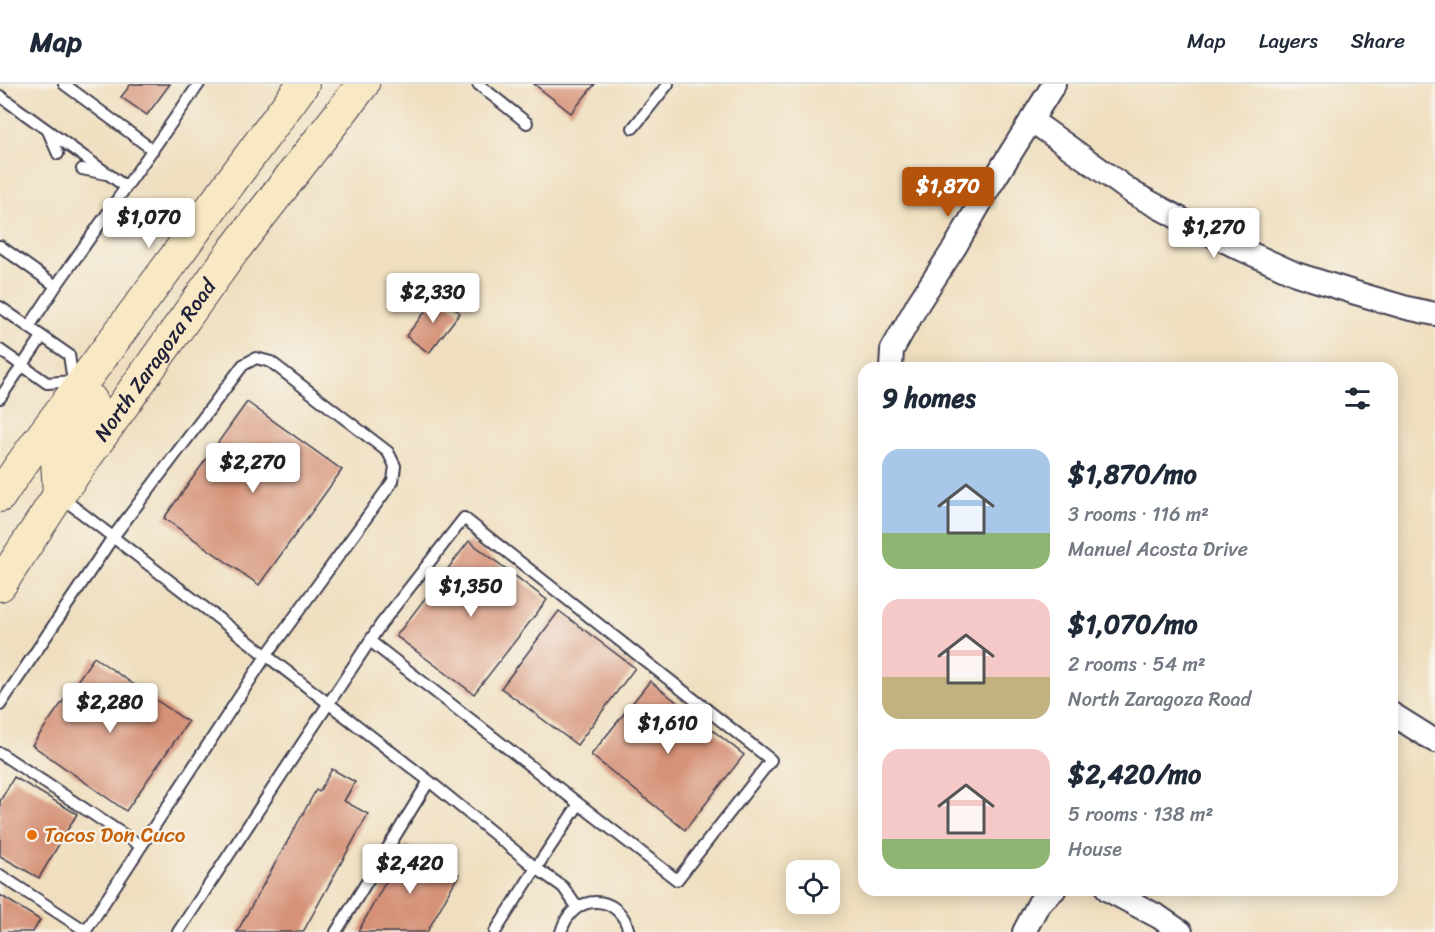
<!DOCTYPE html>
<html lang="en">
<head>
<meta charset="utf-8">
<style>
  :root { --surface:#fff; --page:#f6f6f7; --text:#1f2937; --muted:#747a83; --line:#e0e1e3; --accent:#b45309 }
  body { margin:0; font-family:Sriracha,sans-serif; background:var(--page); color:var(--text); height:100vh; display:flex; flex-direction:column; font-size:22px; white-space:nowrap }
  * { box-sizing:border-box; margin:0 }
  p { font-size:20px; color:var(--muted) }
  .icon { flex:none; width:33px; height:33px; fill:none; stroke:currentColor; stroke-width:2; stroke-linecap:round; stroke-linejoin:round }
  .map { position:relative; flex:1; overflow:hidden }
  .sheet { position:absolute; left:858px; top:278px; width:540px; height:534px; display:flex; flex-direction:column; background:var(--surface); border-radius:18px; box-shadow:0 3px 15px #0003 }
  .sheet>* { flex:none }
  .controls { position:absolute; left:786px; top:776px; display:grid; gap:12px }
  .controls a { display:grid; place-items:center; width:54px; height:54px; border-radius:12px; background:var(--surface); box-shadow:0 3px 15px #0003; font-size:30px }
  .price { position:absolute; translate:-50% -51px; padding:0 14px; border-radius:6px; background:#fff; color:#222; font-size:20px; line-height:39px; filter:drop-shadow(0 2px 3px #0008) }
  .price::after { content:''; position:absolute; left:50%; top:36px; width:18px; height:14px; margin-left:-9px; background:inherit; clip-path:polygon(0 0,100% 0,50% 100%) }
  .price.current { background:var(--accent); color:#fff }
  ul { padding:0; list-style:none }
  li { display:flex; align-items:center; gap:18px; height:150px; padding:0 24px }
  li span { display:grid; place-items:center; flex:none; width:168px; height:120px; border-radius:18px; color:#555 }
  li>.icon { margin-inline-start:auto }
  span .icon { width:72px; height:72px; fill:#fffc; stroke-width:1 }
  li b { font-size:26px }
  h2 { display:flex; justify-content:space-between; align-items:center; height:72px; padding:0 24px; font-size:26px }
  header { display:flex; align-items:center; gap:36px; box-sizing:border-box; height:84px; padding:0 30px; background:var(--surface); border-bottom:2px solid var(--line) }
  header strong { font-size:28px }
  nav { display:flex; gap:33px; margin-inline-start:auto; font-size:21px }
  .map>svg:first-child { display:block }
  .building { fill:#d69278 }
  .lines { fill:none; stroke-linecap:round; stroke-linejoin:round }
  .service-casing { stroke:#413e4f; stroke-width:14 }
  .minor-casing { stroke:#413e4f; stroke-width:26 }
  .secondary-casing { stroke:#413e4f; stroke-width:34 }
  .service { stroke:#fff; stroke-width:10 }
  .minor { stroke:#fff; stroke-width:22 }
  .secondary { stroke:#f8e8c3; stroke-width:32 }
  .food-dot { fill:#e8710a; stroke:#f7f3e8; stroke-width:2 }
  .labels { text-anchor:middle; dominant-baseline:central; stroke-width:4.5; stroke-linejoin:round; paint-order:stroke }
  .street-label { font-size:21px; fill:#22223b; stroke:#f7f3e8 }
  .food-label { font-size:21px; fill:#c56008; stroke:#f7f3e8; text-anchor:start }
</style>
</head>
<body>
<header>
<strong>Map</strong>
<nav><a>Map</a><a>Layers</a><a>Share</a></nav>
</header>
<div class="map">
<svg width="1435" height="848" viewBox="0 0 1435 848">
  <rect width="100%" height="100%" fill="#f7f3e8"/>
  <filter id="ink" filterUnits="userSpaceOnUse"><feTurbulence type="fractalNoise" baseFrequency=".0167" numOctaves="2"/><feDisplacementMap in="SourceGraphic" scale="12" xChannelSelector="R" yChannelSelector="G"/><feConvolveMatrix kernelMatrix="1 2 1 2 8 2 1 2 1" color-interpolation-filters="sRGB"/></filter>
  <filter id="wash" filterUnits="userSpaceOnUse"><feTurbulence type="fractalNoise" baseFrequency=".008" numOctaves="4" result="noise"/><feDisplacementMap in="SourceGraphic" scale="24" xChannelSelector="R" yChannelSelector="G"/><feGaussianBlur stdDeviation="1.35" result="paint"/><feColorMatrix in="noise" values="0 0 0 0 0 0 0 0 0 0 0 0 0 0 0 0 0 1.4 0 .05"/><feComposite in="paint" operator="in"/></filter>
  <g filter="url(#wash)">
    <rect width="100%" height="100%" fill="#efdfc0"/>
    <g id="blocks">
      <path class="building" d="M131,0h39l-23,31 -26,-18z
        M534,0h61l-24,29z
        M438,211l22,18 -31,40 -23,-17z
        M247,318l95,68 -83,115 -95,-67z
        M469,457l78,59 -73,94 -78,-58z
        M559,527l76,57 -58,77 -76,-57z
        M94,573l94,65 -62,89 -94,-66z
        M650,597l94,74 -59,75 -94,-75z
        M332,685l23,13 -11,19 24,13 -65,118h-66l79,-142 3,2z
        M14,693l63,37 -38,64 -39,-22v-55z
        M406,761l53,29 -32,58h-69z
        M0,811l40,25 -7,12h-33z"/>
    </g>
  </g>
  <g filter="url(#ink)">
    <use href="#blocks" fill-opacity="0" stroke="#413e4f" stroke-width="1.5"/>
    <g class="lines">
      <g class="service-casing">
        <path id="service" d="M64,0l89,66
          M478,0l49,39
          M0,12l126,91
          M633,44l35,-44
          M49,49l9,21
          M82,85l24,5
          M0,162l56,40 -27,41
          M56,202l143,-202
          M0,223l69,48 4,26
          M0,266l47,33 26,-2 3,1
          M0,314l42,-61
          M61,413l368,284 107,87 27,19 14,20
          M370,557l209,163
          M0,621l113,-168 130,-172 13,-7 15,4 117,90 7,14 -2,15 -127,175 -181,276
          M0,669l141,93
          M0,791l86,56
          M178,848l203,-308 83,-106 307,242 -94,120 -98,-76 -43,64 -41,64
          M336,848l93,-151
          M561,848c11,-40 59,-40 68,0"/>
      </g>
      <g class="minor-casing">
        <path id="minor" d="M1031,36l102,73 53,29 55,27 55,25 60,19 51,15 28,6
          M891,284l1,-18 27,-48 36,-55 35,-61 64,-102
          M1392,630l43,27
          M1108,806l51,27 22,15
          M1024,848l15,-29 15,-13"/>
      </g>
      <g class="secondary-casing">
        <g id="secondary">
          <path d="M59,411l-2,-36 34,-59"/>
          <path d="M0,412c29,-46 64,-88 97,-133 68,-93 137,-186 206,-279"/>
          <path id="s1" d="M0,501l59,-90 174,-244 130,-167"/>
        </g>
      </g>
      <use href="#service" class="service"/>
      <use href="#minor" class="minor"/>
      <use href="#secondary" class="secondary"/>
    </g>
  </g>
  <circle class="food-dot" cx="32" cy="751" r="6"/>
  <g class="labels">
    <g class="street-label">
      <text stroke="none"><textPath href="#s1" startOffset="273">North Zaragoza Road</textPath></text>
    </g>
    <g class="food-label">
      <text x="44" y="751">Tacos Don Cuco</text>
    </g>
  </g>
</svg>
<div class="controls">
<a><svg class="icon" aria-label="locate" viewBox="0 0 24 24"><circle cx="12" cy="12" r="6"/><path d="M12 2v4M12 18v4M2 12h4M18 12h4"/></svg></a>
</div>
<b class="price current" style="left:948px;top:134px">$1,870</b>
<b class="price" style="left:149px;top:165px">$1,070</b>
<b class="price" style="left:1214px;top:175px">$1,270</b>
<b class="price" style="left:433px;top:240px">$2,330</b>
<b class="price" style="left:253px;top:410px">$2,270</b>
<b class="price" style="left:471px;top:534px">$1,350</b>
<b class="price" style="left:110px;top:650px">$2,280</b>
<b class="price" style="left:668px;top:671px">$1,610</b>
<b class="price" style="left:410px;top:811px">$2,420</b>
<section class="sheet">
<h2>9 homes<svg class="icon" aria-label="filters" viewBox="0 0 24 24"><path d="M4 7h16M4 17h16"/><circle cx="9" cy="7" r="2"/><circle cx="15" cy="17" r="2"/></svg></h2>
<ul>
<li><span style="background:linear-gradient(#a9c7e8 70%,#8fb573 0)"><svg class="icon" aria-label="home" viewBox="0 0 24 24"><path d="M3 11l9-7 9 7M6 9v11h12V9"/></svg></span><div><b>$1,870/mo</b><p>3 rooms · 116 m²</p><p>Manuel Acosta Drive</p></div></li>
<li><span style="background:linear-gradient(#f6c9c9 65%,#c2b280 0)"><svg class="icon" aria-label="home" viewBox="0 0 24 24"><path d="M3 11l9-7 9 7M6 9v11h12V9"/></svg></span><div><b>$1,070/mo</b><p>2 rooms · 54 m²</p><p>North Zaragoza Road</p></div></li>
<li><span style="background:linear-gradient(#f6c9c9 75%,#8fb573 0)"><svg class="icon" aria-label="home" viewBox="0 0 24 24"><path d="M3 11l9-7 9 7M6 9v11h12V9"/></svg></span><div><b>$2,420/mo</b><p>5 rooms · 138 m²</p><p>House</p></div></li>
</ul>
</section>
</div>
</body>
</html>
